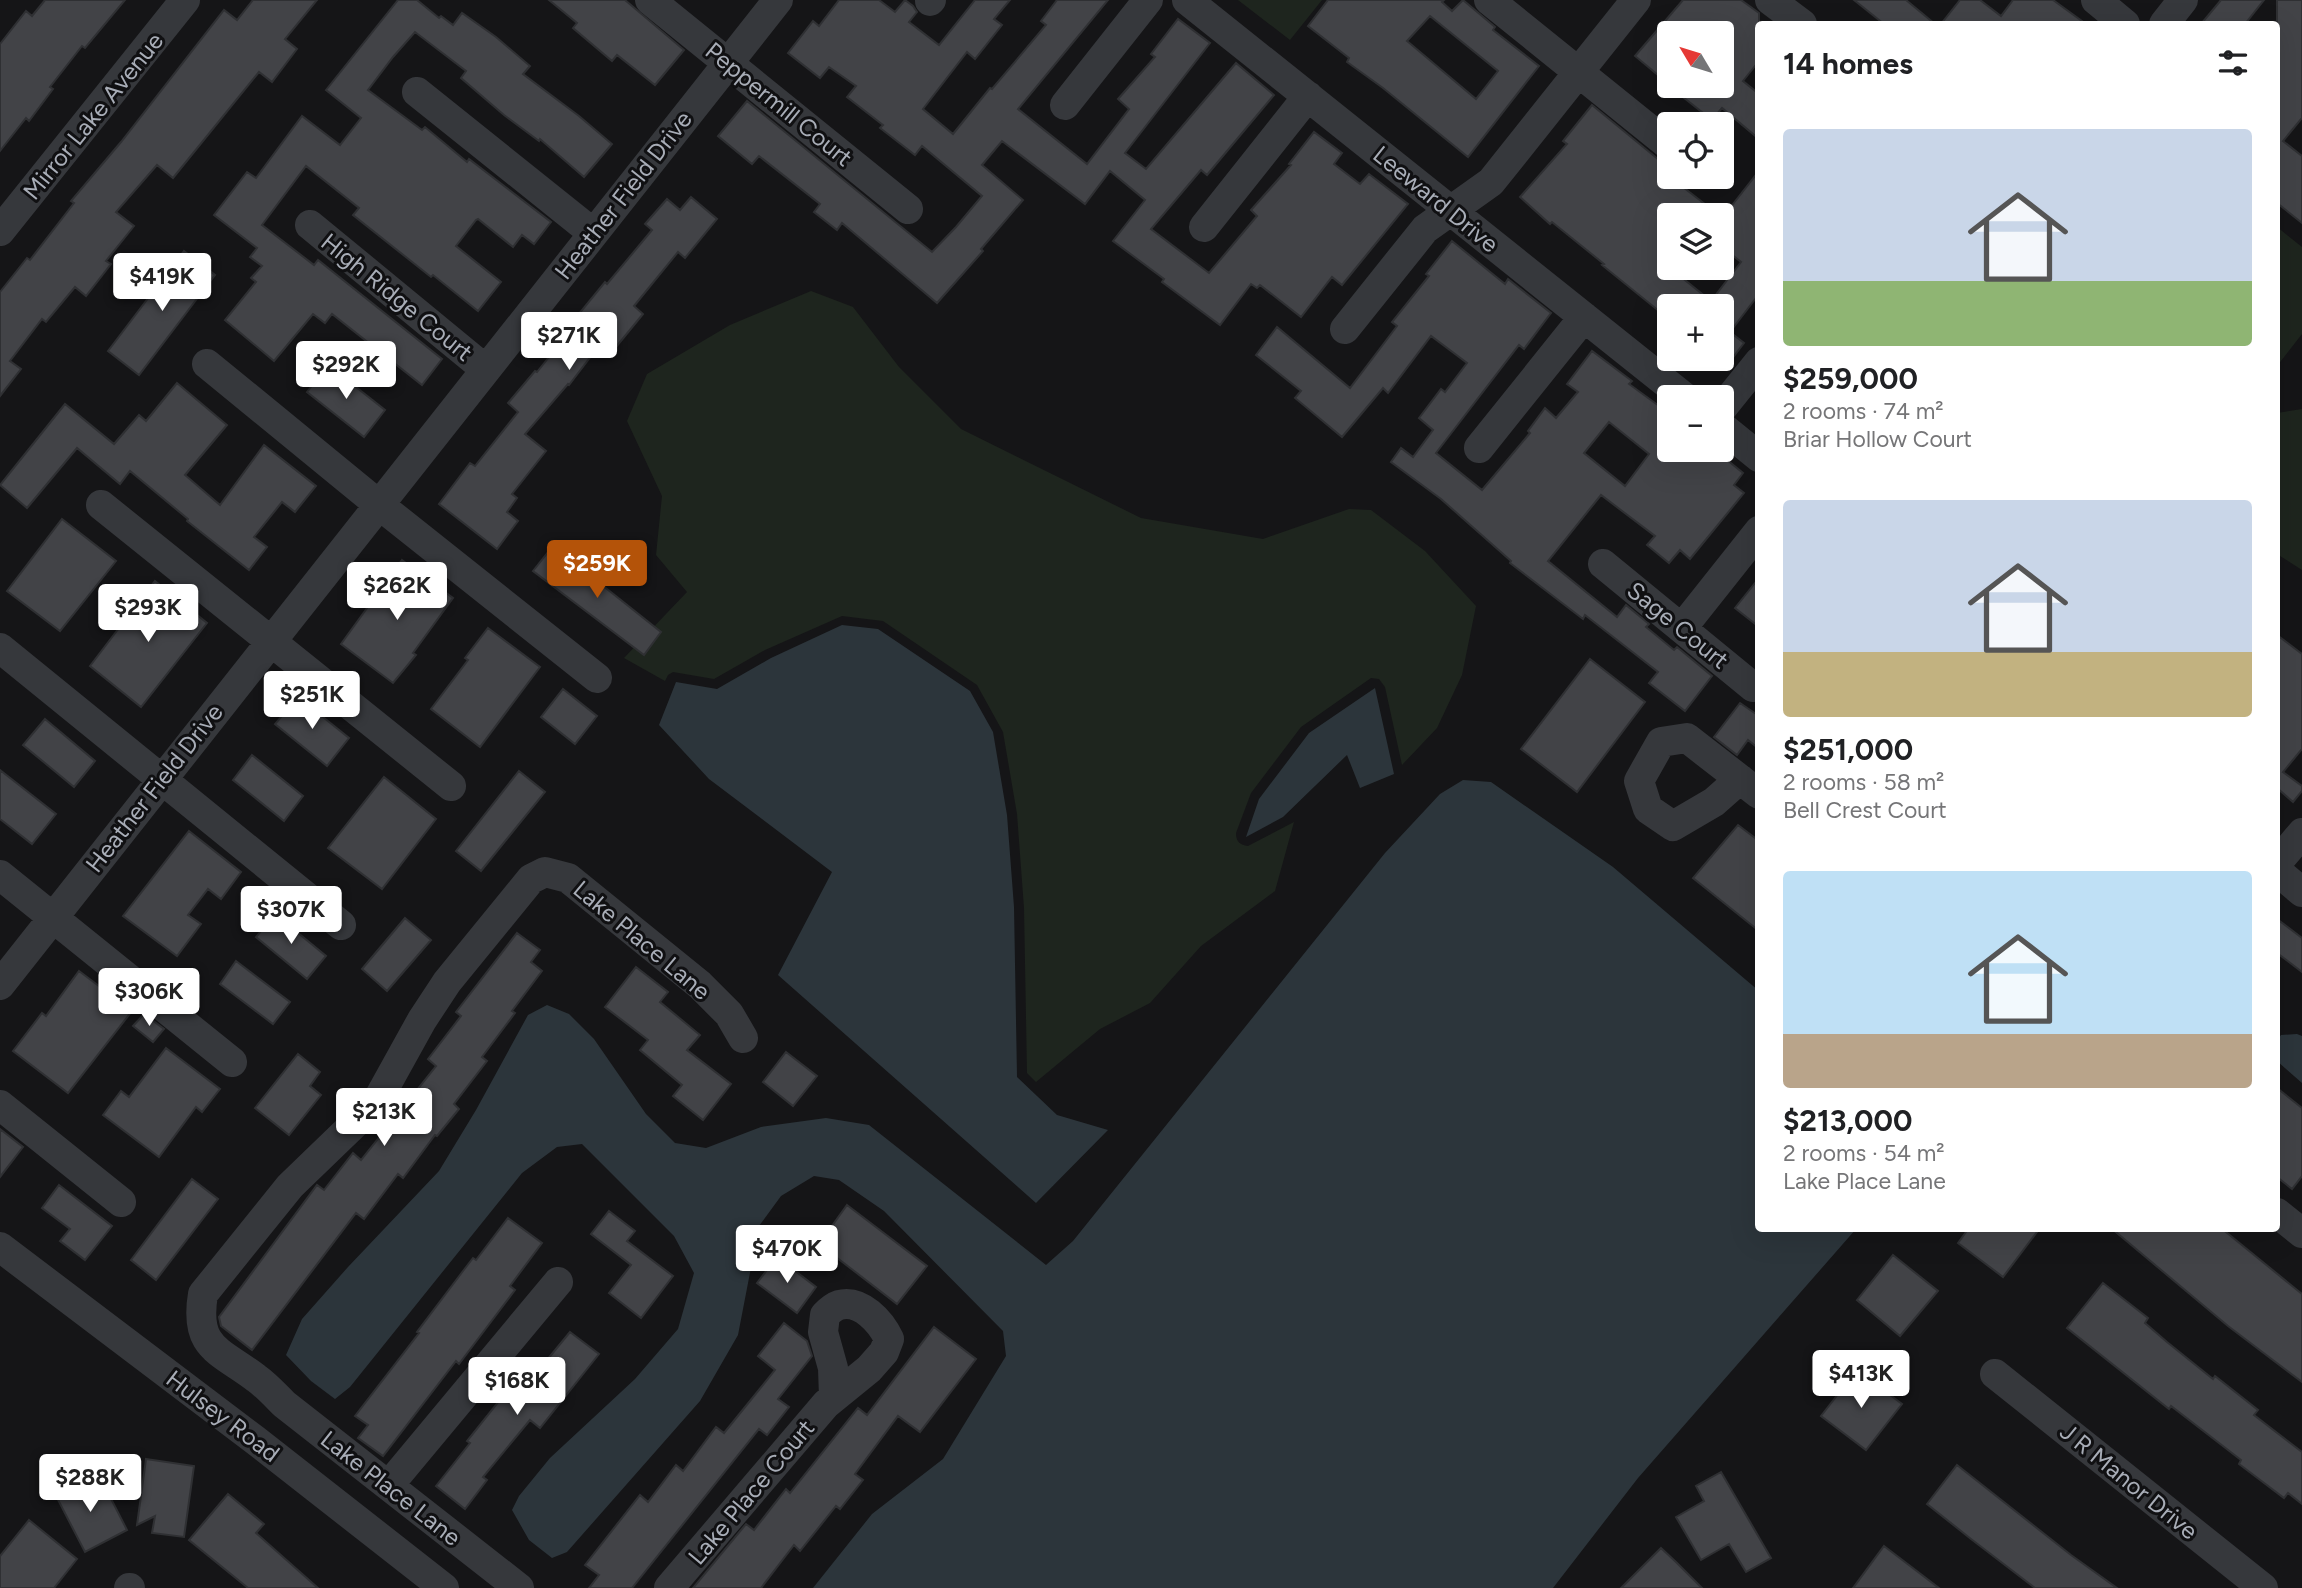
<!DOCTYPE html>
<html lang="en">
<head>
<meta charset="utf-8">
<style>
  :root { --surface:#fff; --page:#f2f2f2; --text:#202124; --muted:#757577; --accent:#b45309 }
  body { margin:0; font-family:Figtree,sans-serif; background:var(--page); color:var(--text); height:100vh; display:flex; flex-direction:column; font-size:26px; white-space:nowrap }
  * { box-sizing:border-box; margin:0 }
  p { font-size:23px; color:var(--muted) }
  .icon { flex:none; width:38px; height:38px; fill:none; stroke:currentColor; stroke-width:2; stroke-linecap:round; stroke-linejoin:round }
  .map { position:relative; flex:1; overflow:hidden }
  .sheet { position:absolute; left:1755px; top:21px; width:525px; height:1211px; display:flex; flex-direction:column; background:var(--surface); border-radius:7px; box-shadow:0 7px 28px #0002 }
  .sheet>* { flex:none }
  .needle { width:46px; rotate:308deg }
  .controls { position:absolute; left:1657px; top:21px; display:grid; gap:14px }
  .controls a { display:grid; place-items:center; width:77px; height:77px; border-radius:7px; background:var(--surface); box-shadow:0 7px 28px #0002; font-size:35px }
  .price { position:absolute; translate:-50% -60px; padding:0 16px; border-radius:7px; background:#fff; color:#222; font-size:23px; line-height:46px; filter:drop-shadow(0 2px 4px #0008) }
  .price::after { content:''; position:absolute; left:50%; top:42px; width:21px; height:16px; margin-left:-10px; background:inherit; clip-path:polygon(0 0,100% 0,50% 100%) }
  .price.current { background:var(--accent); color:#fff }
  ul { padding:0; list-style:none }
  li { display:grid; align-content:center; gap:14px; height:371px; padding:0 28px }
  li span { display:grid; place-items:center; height:217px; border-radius:7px; color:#555 }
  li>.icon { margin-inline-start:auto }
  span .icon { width:126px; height:126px; fill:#fffc; stroke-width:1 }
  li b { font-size:30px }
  h2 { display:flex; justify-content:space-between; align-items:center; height:84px; padding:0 28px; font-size:30px }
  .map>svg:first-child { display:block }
  .green { fill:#1e251e }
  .water { fill:#2c353b }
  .building { fill:#424347; stroke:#2f3033; stroke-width:2; fill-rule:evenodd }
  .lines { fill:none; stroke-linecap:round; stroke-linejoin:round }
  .minor { stroke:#36383c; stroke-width:30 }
  .labels { text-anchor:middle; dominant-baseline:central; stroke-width:6; stroke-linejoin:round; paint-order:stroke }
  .street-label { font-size:24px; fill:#a8adb7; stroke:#101012 }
</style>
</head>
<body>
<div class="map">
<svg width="2302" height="1588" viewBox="0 0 2302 1588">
  <rect width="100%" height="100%" fill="#151517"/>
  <path class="green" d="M1238,0h84l-32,40z
    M2277,227l25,20v87l-25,32z
    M811,291l42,16 46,60 62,62 180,89 122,21 86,-30 22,1 54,41 51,55 -14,69 -25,53 -35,37 -17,-78 -6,-8 -8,-1 -70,49 -50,66 -15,40c0,9 4,12 12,13l46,-24 -19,69 -74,55 -51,57 -50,26 -64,53 -9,-9 -3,-165 -7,-94 -14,-82 -26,-47 -94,-64 -41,-5 -77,34 -51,29 -41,-7 -5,3 -3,6 -41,-23 63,-66 -31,-37 6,-59 -35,-75 20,-47 83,-49z
    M2302,409v161l-25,-16v-141z"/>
  <path class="water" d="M842,625l36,4 92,62 23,41 14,83 7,92 3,170 40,38 51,15 -72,73 -258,-228 54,-103 -123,-93 -50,-54 17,-43 41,7 54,-31z
    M1375,688l19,86 -34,14 -13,-33 -64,62 -37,20 13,-38 50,-66z
    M1463,780l28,2 122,85 146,124v237l97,1 -218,249 -85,110h-740l59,-74 71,-55 63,-103 -3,-25 -119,-120 -45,-31 -25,-4 -33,20 -22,30 -21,109 -38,66 -133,151 -15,6 -23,-18 -17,-30 7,-14 31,-38 85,-79 43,-50 16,-56 -20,-37 -92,-92 -25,3 -35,26 -172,214 -15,12 -24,-18 -25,-26 16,-36 46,-52 91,-96 37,-61 52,-95 19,-10 22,9 25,25 52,75 29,29 31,5 55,-21 65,-9 43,7 177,140 27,-24 312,-388 55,-59z
    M2297,1034l5,2v47l-25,-22v-21l4,-5z"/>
  <path class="building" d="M45,0h80l-40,48 -3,-2 -32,41 3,2 -24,32 -3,-3 -26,33v-107l26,-33 6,5z
    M253,0h64l-32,39 12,10 -25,33 -13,-10 -86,106 -16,-13 -41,47 18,14 -28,35 5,3 -25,32 -11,-9 -29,35 -4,-3 -32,42 11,8 -21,27v-104l27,-34 3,2 44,-57 -3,-2 50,-59 103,-132 13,10z
    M398,0h19l22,18 2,-2 12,9 9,-12 34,24 34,29 -7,8 56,42 33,28 -28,33 -44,-38 -1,2 -35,-26 -43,-37 5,-7 -51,-39 -22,25 -25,33 54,40 3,-3 42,35 2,-3 82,63 -17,22 -12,-9 -9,12 -35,-28 -2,1 -20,26 45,36 -23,29 -45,-36 -2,2 -78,-62 6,-7 -53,-42 -44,59 52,40 4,-5 124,99 -20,26 -90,-71 -7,9 -12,-9 -39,47 -49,-41 31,-38 -5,-4 11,-12 -12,-9 7,-9 -43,-33 33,-43 9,6 46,-62 38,29 21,-27 -35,-28z
    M549,0h76l59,50 -29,35 -38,-30 -5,6 -39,-33 4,-5z
    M839,0h40l16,12 10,-12 8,6 4,6 -8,10 30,23 36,-45h35l-16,19 8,6 -27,34 -8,-7 -44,57 30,25 37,-46 2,1 54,-64 -5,-4 16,-21h51l-90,109 69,55 42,-55 -11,-10 37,-42 -4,-3 27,-35 32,24 -85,110 21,16 90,-106 38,32 -67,80 -6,-5 -50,59 58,44 48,-57 -6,-6 40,-45 -2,-1 25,-32 28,21 -8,11 26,20 9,-10 39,30 -66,81 -10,-8 -31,40 -41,-32 -3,3 -6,-4 -31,41 -58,-43 2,-3 -51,-38 32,-41 -35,-29 -25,33 -83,-63 -20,24 41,35 -42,49 2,2 -46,52 -95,-80 -5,7 -23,-18 6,-8 -61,-48 -7,8 -34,-28 29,-35 185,151 24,-25 26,-31 -60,-50 -7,9 -35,-27 3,-3 -36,-28 9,-11 -27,-19 -9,11 -32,-25 25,-32 6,5z
    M1328,0h116l-2,2 10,9 11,-11 32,27 -2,3 46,36 -71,91 -85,-69 -36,-26 2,-4 -41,-32zM1430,16l68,55 -22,28 -69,-58z
    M1683,0h58l18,13v48l-16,20 16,13v45l-37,-31 -10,12 -43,-34h53v-53h-52v52l-35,-29z
    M1854,0h52l29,24h-51z
    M1960,0h20l21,16 12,-16h40l33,24h-145z
    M2221,0h43l-19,24h-44z
    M2277,0h25v118l-19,23 19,15v67l-25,-20z
    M1592,105l67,55 11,5v12l49,38h-49v53l41,33 30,-39 -19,-15v-29l37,-47v123l-29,38 14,11 -10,13 -12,-9v-41h-52v14l-68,-55 2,-1 -52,-42 -2,2 -30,-27 47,-53 -4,-3z
    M691,197l26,22 -32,39 -7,-6 -44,54 9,8 -27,33 -11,-9 -36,47 -1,-1 -43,50 21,17 -34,43 5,4 -10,14 11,9 -21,28 -58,-45 31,-41 5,3 43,-54 -10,-9 27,-32 2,1 44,-55 -3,-2 27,-33 2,2 45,-54 -7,-6 22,-25 13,11z
    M1452,241l53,43 3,-5 43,34 -27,36 -5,-4 -83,108 46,37 48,-57 -2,-2 17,-23 11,10 22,-26 -11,-8 25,-33 40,30 -3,3 41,30v36h45l28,23 -9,12 10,8 -54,66 -10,-9 -11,13 -22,-18 8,-9 -54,-41 -53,66 69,56 9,-12 23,19 -3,3 28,23 3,-3 35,29 -27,35 -36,-28 9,-11 -73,-57 -2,4 -73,-56 1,-2 -70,-62 -50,-37 10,-14 12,9 20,-27 -14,-12 22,-29 4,3 22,-29 -36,-27 -43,57 -5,-5 -41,49 -47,-39 6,-7 -45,-36 21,-28 73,61 47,-62 -5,-4 37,-46 -3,-2zM1609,422l40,32 -24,32 -41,-33z
    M184,251l31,24 -76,100 -31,-24z
    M328,365l57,45 -21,27 -57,-45z
    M177,383l50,42 -42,50 35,30 44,-60 52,41 -21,26 -13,-10 -28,35 13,10 -18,23 -62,-49 1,-2 -58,-48 -10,13 -43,-36 -50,60 -27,-23 65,-81 49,40 25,-29 7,6z
    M62,519l54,42 -56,70 -53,-40z
    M553,546l108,86 -17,23 -111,-84z
    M402,560l51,38 -40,55 3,2 -23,28 -52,-39z
    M1759,578v49l-24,-19z
    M155,581l52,42 -66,84 -51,-41z
    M488,628l52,39 -60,80 -49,-38 37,-49 -3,-2z
    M2277,635l25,19v95l-19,23 19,14v5l-9,11 -16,-14z
    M1590,659l55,43 -68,90 -56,-43z
    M563,689l34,27 -22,28 -34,-27z
    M298,697l51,41 -22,28 -52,-42z
    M1740,703l19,13v33l-11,-9 -11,15 -23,-18z
    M45,719l50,42 -21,26 -51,-42z
    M252,755l51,41 -19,25 -51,-41z
    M0,770l56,44 -24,30 -32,-25z
    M519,771l26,21 -64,79 -25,-20z
    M384,777l52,42 -54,70 -54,-41z
    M1738,825l21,16v90l-66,-53z
    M189,831l52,41 -20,27 -13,-10 -20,26 13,9 -24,32 -54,-40z
    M275,914l51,42 -19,23 -51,-42z
    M405,918l26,22 -44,51 -25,-22z
    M2277,919l25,19v34l-25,-19z
    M517,933l23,17 -9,12 11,9 -30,40 3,2 -33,44 5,4 -33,43 5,5 -22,27 -2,-1 -32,43 -5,-4 -34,45 -8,-6 -104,137 -31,-24 -2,-9 98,-132 7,5 29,-37 8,7 75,-94 -8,-7 33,-43 -5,-4z
    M236,961l54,41 -17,22 -53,-40z
    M636,967l32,25 -8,10 40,33 -13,15 44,34 -28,36 -30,-24 9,-11 -42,-35 8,-10 -43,-33z
    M79,971l53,40 -64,82 -55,-42 29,-38 4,3z
    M144,1014l20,15 -11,13 -20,-16z
    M166,1048l54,41 -18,23 -6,-5 -37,50 -56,-42 18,-24 8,6z
    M786,1052l31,24 -24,30 -30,-24z
    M298,1054l22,18 -10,14 11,9 -32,40 -34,-27z
    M2277,1088l25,20v68l-10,13 -15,-12z
    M0,1129l23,18 -23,30z
    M192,1179l26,20 -62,81 -25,-20z
    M59,1185l53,41 -27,34 -25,-19 10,-12 -28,-21z
    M847,1205l80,61 -30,38 -78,-60z
    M609,1211l26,20 -8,10 46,35 -32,42 -32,-25 22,-28 -40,-31z
    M508,1218l34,25 -32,43 5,4 -56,74 -3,-3 -73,95 -25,-18 10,-13 -13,-9 64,-83 -2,-1 46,-61 10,-13 3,2z
    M1969,1228h71l-37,49 -45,-34z
    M2111,1228h110l81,66v88l-74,-56z
    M1893,1255l45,36 -38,45 -43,-36z
    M777,1257l39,30 -19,26 -40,-30z
    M2103,1283l45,35 -3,5 22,19 46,37 2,-3 43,34 -4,5 48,37v52l-14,-11 -4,5 -45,-34 2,-4 -70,-54 -2,3 -102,-81z
    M784,1323l23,18 5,15 -34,43 11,8 -22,28 -8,-6 -127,159h-43l10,-13 -14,-10 55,-70 8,7 28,-37 7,6 33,-44 8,6 51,-63 -17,-14z
    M934,1327l42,32 -56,73 -22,-16 -43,58 8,6 -23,29 -4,-3 -36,45 -6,-6 -33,43h-68l53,-64 8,6 32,-41 4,4 68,-85 9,7z
    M570,1332l29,22 -59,74 -10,-8 -47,57 4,3 -22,29 -29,-23 34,-43 -3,-2 57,-71 9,7z
    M1857,1370l45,34 -36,46 -45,-34z
    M146,1459l48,7 -10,71 -32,-4 3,-17 -18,9z
    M1957,1465l114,90 46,33h-82l-64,-49 -44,-35z
    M1721,1472l50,86 -25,14 -17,-28 -28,16 -25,-43 28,-16 -8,-15z
    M82,1477l8,15 14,-7 23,45 -42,22 -31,-60z
    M228,1494l36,30 -8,9 62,55h-70l-59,-48z
    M29,1520l48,39 -23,29h-54v-32z
    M1884,1546l55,42h-86z
    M1661,1548l15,14 26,26h-81z"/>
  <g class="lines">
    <path class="minor" d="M650,0l258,209
      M1187,0l497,397
      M1489,0l181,146
      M1770,0l32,24
      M2096,0l29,24
      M930,1l1,-1
      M2164,24l19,-24
      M417,92l176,141
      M1065,105l83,-105
      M310,225l175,144
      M1204,227l104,-131
      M0,231l185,-231
      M1345,329l80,-100 66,-47 145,-182
      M207,364l171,140 219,174
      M1722,408l37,-46
      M1722,427l37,30
      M1479,448l105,-131
      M101,505l350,281
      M1603,564l150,123
      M1682,628l77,-97
      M0,648l341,277
      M1740,779l-26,23 -41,24 -25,-17 -9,-28 22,-39 26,-4 72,56
      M2277,863l25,-30
      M2277,871l25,21
      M0,875l232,187
      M0,985l778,-985
      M0,1105l121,97
      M2277,1213l25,20
      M0,1247l255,193 189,148
      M1995,1374l268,214
      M389,1485l169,-203
      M129,1588h1
      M519,1588l-235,-184c-9,-9 -18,-19 -28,-26 -37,-28 -62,-30 -53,-84l87,-108 86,-83 46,-83 25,-38 84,-103 14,-7 23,6 132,107 29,29 14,24
      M669,1588l157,-184 43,-35 15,-17 5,-13c-8,-17 -28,-40 -50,-34 -6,2 -10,6 -14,10l-2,17 10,36 1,29"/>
  </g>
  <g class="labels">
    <g class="street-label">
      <text transform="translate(779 104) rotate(39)">Peppermill Court</text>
      <text transform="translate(93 116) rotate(-51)">Mirror Lake Avenue</text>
      <text transform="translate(623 195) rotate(-52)">Heather Field Drive</text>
      <text transform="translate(1436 199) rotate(39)">Leeward Drive</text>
      <text transform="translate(397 297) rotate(39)">High Ridge Court</text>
      <text transform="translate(1678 625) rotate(39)">Sage Court</text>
      <text transform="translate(154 788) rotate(-52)">Heather Field Drive</text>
      <text transform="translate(642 940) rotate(40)">Lake Place Lane</text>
      <text transform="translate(223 1416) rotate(37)">Hulsey Road</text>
      <text transform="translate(2129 1481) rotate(39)">J R Manor Drive</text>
      <text transform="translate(391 1488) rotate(38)">Lake Place Lane</text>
      <text transform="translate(751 1492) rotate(-50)">Lake Place Court</text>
    </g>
  </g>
</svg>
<div class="controls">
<a><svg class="needle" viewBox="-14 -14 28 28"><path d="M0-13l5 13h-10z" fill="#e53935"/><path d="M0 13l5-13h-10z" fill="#757577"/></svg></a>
<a><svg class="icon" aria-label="locate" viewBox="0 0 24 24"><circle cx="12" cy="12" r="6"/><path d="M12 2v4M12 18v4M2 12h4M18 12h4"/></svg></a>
<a><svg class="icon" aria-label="layers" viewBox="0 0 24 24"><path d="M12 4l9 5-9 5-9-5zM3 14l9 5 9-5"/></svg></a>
<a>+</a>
<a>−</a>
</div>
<b class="price" style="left:162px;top:313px">$419K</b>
<b class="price" style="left:569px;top:372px">$271K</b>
<b class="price" style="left:346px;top:401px">$292K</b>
<b class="price current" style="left:597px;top:600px">$259K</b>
<b class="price" style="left:397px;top:622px">$262K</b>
<b class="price" style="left:148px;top:644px">$293K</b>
<b class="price" style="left:312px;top:731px">$251K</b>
<b class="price" style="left:291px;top:946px">$307K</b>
<b class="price" style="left:149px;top:1028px">$306K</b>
<b class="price" style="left:384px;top:1148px">$213K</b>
<b class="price" style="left:787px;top:1285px">$470K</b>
<b class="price" style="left:1861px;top:1410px">$413K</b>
<b class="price" style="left:517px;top:1417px">$168K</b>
<b class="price" style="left:90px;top:1514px">$288K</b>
<section class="sheet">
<h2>14 homes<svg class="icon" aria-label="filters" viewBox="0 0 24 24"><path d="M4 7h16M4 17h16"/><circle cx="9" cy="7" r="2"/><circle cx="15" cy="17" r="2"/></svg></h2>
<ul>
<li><span style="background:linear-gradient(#c9d6e8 70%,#8fb573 0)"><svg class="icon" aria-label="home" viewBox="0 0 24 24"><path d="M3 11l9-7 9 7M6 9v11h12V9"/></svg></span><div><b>$259,000</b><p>2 rooms · 74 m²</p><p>Briar Hollow Court</p></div></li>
<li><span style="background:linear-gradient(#c9d6e8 70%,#c2b280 0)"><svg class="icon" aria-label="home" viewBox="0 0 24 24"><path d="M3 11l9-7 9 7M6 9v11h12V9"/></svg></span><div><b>$251,000</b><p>2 rooms · 58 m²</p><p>Bell Crest Court</p></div></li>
<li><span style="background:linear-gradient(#bfe0f5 75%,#b9a48a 0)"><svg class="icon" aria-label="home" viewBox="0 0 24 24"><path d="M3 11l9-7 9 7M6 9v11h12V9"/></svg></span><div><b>$213,000</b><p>2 rooms · 54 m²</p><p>Lake Place Lane</p></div></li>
</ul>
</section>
</div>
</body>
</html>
